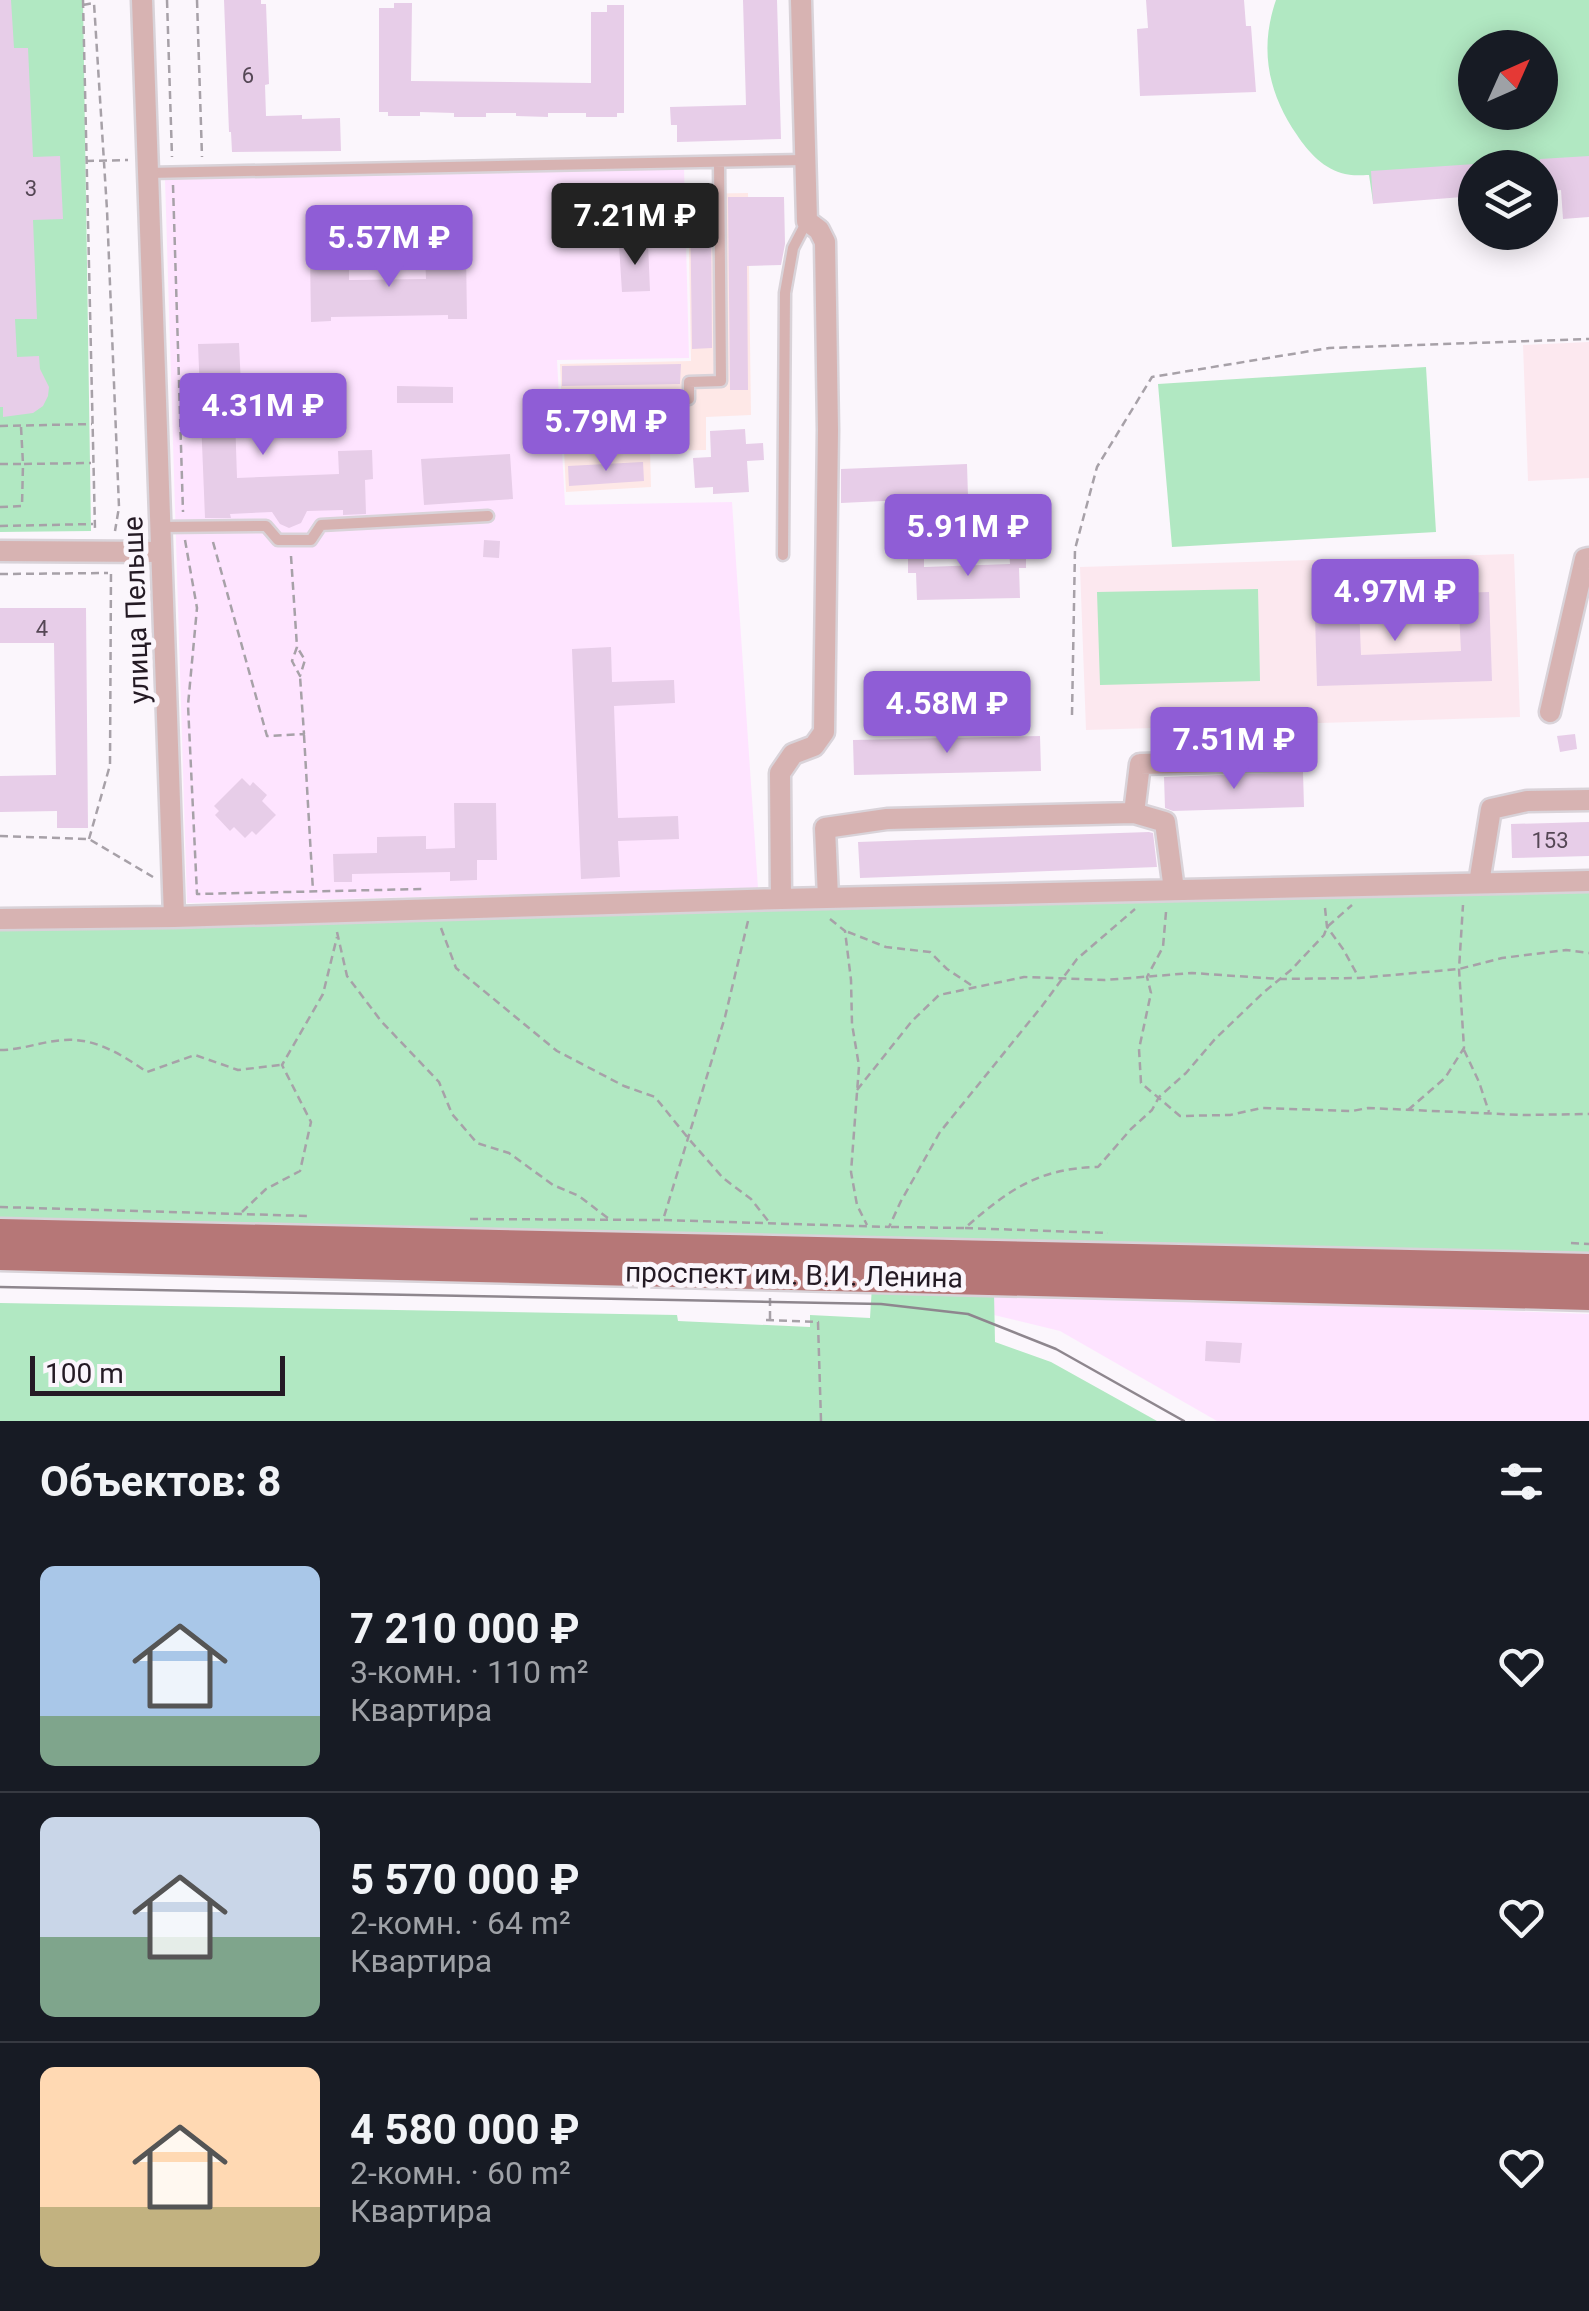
<!DOCTYPE html>
<html lang="ru">
<head>
<meta charset="utf-8">
<style>
  :root { --surface:#171b24; --page:#20242c; --text:#f1f3f6; --muted:#9ea1a6; --line:#363941; --accent:#8f5dd6 }
  body { margin:0; font-family:Roboto,sans-serif; background:var(--page); color:var(--text); height:100vh; display:flex; flex-direction:column; font-size:38px; white-space:nowrap }
  * { box-sizing:border-box; margin:0 }
  p { font-size:32px; color:var(--muted) }
  .icon { flex:none; width:55px; height:55px; fill:none; stroke:currentColor; stroke-width:2; stroke-linecap:round; stroke-linejoin:round }
  .map { position:relative; height:1421px; overflow:hidden }
  .panel { display:flex; flex-direction:column; background:var(--surface); flex:1 }
  .panel>* { flex:none }
  .needle { width:65px; rotate:45deg }
  .fabs { position:absolute; left:1458px; top:30px; display:grid; gap:20px }
  .fabs a { display:grid; place-items:center; width:100px; height:100px; border-radius:50%; background:var(--surface); box-shadow:0 5px 25px #0003; font-size:50px }
  .scale { position:absolute; left:30px; bottom:25px; width:255px; box-sizing:border-box; padding-left:10px; border:5px solid #241a24; border-top:0; font-size:28px; line-height:35px; white-space:nowrap; color:#241a24; -webkit-text-stroke:8px #fbf6fc; paint-order:stroke }
  .price { position:absolute; translate:-50% -85px; padding:0 22px; border-radius:10px; background:var(--accent); color:#fff; font-size:32px; line-height:65px; filter:drop-shadow(0 2px 5px #0008) }
  .price::after { content:''; position:absolute; left:50%; top:60px; width:30px; height:22px; margin-left:-15px; background:inherit; clip-path:polygon(0 0,100% 0,50% 100%) }
  .price.on { background:#222; color:#fff }
  ul { padding:0; list-style:none }
  li { display:flex; align-items:center; gap:30px; height:250px; padding:0 40px }
  li+li { border-top:2px solid var(--line) }
  li span { display:grid; place-items:center; flex:none; width:280px; height:200px; border-radius:15px; color:#555 }
  li>.icon { margin-inline-start:auto }
  span .icon { width:120px; height:120px; fill:#fffc; stroke-width:1 }
  li b { font-size:42px }
  h2 { display:flex; justify-content:space-between; align-items:center; height:120px; padding:0 40px; font-size:42px }
  .map>svg:first-child { display:block }
  .built { fill:#fee4ff }
  .industrial { fill:#fee8e7 }
  .education { fill:#fce8ef }
  .green { fill:#b1e8c2; fill-rule:evenodd }
  .building { fill:#e7cde8 }
  .lines { fill:none; stroke-linecap:round; stroke-linejoin:round }
  .lane-casing { stroke:#d9d3d9; stroke-width:15 }
  .street-casing { stroke:#d9d3d9; stroke-width:25 }
  .primary-casing { stroke:#d9d3d9; stroke-width:35 }
  .path { stroke:#a7a1a8; stroke-width:2.5; stroke-dasharray:8 5; stroke-linecap:butt }
  .lane { stroke:#d7b3b2; stroke-width:10 }
  .street { stroke:#d7b3b2; stroke-width:20 }
  .primary { stroke:#b67777; stroke-width:30 }
  .tram { stroke:#8e868e; stroke-width:2.5 }
  .labels { text-anchor:middle; dominant-baseline:central; stroke-width:10; stroke-linejoin:round; paint-order:stroke }
  .number-label { font-size:22px; fill:#554755 }
  .street-label { font-size:28px; fill:#241a24; stroke:#fbf6fc }
</style>
</head>
<body>
<div class="map">
<svg width="1589" height="1421" viewBox="0 0 1589 1421">
  <rect width="100%" height="100%" fill="#fbf6fc"/>
  <path class="built" d="M684,167l5,191 -132,2 8,145 167,-3 26,386 -571,15 -22,-724z
    M994,1292l595,22v107h-372l-157,-90 -66,-16z"/>
  <path class="industrial" d="M748,193l3,222 -45,2v33l-56,1 1,36 -85,5 -6,-128 131,-3 -3,-167z"/>
  <path class="education" d="M1589,342v136l-61,3 -5,-136z
    M1514,554l6,163 -434,13 -6,-163z"/>
  <path class="green" d="M0,0h83l8,531 -91,1z
    M1276,0h313v188l-49,-20h-65l-102,34 -4,-27c-7,0 -16,1 -24,-1 -20,-4 -37,-22 -48,-39 -29,-42 -38,-86 -21,-135zM1475,48h65v64h-65z
    M1426,367l10,165 -264,15 -14,-163z
    M1258,589l2,92 -160,4 -3,-93z
    M1589,888v365l-236,-1 -1353,-29v-298z
    M872,1286l122,6 1,50 56,20 106,59h-1157v-118l677,12 1,6 132,6v-12l60,3z"/>
  <path class="building" d="M0,0h11l3,48h14l5,109 27,-1 3,63 -30,1 4,99h-22l2,38 22,-1 1,13 9,18 -1,9 -5,10 -10,7 -30,4v-10h-3z
    M224,0h37v4h5l3,80 -4,1 1,31 36,-1v4l38,-1 1,33 -109,1 -1,-20h-2z
    M743,0h34l4,139 -104,3v-17h-6l-1,-18 76,-2z
    M1146,0h98l2,26h5l5,66 -116,4 -3,-67 11,-1z
    M394,3h18l-1,78 180,2v-71h16v-7h17v108h-7v4h-31v-4h-38v4l-32,-1v-3h-30v4h-32v-4l-34,-1v4h-32v-4h-9v-104h15z
    M1589,156v61l-26,2 -2,-29 -21,2v-33z
    M1475,164v32l-102,8 -2,-33z
    M728,197h56l1,47 -4,21 -34,1 1,124h-18z
    M711,198l1,150 -20,1 -2,-150z
    M648,243l2,48 -28,1 -3,-47z
    M466,252l1,67h-19v-4l-117,2v4l-20,1 -1,-68h39v26l77,-1 -1,-26z
    M239,343l2,43h-7l3,92 102,-4 -1,-23 34,-1 1,29 -8,1 1,34 -23,1v-5l-36,1 -6,12 -12,5 -9,-4 -8,-12 -42,2 1,4h-26l-7,-174z
    M681,364l-1,20 -118,2v-20z
    M397,386l56,1v16h-56z
    M745,429l1,15 17,-1 1,17 -17,1 2,31 -36,2v-7l-18,1 -2,-30 18,-1 -1,-26z
    M510,454l3,45 -89,6 -3,-46z
    M643,462l1,19 -75,5 -1,-20z
    M967,464l1,33 -127,6v-34z
    M484,540l16,1 -1,17 -16,-1z
    M1026,547v21h-7l1,30 -103,2 -1,-27h-8v-22h16v16l86,-3 -1,-16z
    M1358,579l3,76 100,-4 -3,-58 31,-1 3,89 -175,5 -3,-105z
    M0,608h86l2,220h-31v-17l-57,1v-36l56,-1 -2,-132h-54z
    M611,647l1,35 62,-2 1,23 -61,3 4,112 60,-2 1,23 -61,2 2,36 -39,2 -9,-230z
    M1575,734l2,15 -17,3 -3,-16z
    M1040,736l1,35 -187,4 -1,-35z
    M1303,772l1,35 -131,4 -8,-3 -1,-31z
    M242,778l8,8 3,-4 14,13 -5,6 14,14 -20,20 -4,-4 -7,7 -11,-11 -4,4 -15,-16 4,-4 -5,-5z
    M454,803h42l1,57h-20v20l-27,1v-9l-98,2v8h-18l-1,-28 44,-1v-16l49,-1v13l29,-1z
    M1589,822v34l-77,2 -1,-34z
    M1149,832l4,1 4,34 -297,11 -2,-36z
    M1206,1341l36,2 -2,20 -35,-2z"/>
  <g class="lines">
    <g class="lane-casing">
      <path id="lane" d="M148,173l656,-13
        M569,400l120,-1v-17l32,-1 -2,-219
        M161,527l105,-1 12,14h33l10,-15 167,-9
        M783,555l2,-262 8,-45 14,-27"/>
    </g>
    <g class="street-casing">
      <path id="street" d="M142,0l32,917
        M0,551l161,1
        M1550,712l35,-153 4,-1
        M1134,813l6,-49 156,-4
        M1479,883l12,-74 36,-8 62,-1
        M828,898l-3,-70 62,-9 247,-6 31,9 9,68
        M781,899l-1,-126 13,-19 21,-8 10,-14 4,-302 -3,-188 -6,-12 -12,-9 -6,-221
        M0,919l174,-2 607,-18 808,-18"/>
    </g>
    <g class="primary-casing">
      <path id="primary" d="M0,1234l1589,35
        M0,1255l1589,40"/>
    </g>
    <path class="path" d="M83,0l12,530
      M167,0l5,157
      M197,0l5,157
      M83,5l11,-2 13,207 12,297 -4,24
      M86,161l42,-1
      M173,185l10,327
      M0,426l92,-2
      M0,464h23l-2,-37
      M0,507l22,-1 1,-42 68,-1
      M0,526l93,-2
      M185,540l12,68 -9,97 9,189 226,-5
      M213,542l54,194 37,-2 -4,-58
      M291,556l6,91 -5,14 8,15 5,-16 -8,-13
      M0,574l108,-1
      M1072,715l3,-166 22,-82 55,-90 177,-29 260,-9
      M304,735l9,156
      M0,836l89,3 64,38
      M89,839l21,-74 1,-196
      M1325,908l2,19 16,22 15,27
      M1166,912l-3,35 -16,30 4,16 -12,56 2,34 39,33 50,-1 32,-7 90,3 16,-3 155,7 66,-1
      M830,919l15,12 6,49 1,44 7,42 -8,106 6,33 10,20
      M748,921l-23,96 -62,203 226,7 12,-26 39,-69 102,-126 35,-47 58,-50
      M441,928l15,40 101,83 67,35 31,11 33,41 35,40 28,21 18,23
      M337,932l10,44 34,45 58,61 13,32 25,29 32,10 44,32 26,11 30,23
      M848,932l38,15 44,5 17,17 27,18
      M0,1050c23,0 42,-9 65,-10 31,-2 57,15 82,32l48,-17 43,15 42,-5
      M1464,1050l15,32 10,30
      M857,1090l55,-69 27,-26 85,-18 81,3 87,-7 88,6 79,-1 100,-9 43,-11 64,-8 23,3
      M1408,1110l37,-32 19,-30 -5,-79 4,-64
      M0,1207l307,9
      M242,1212l24,-23 34,-18 11,-49 -29,-57 41,-71 14,-57
      M470,1219l192,1
      M891,1227l74,1c43,-38 74,-60 133,-61l33,-38 21,-19 7,-13 27,-24 29,-34 49,-47 27,-22 33,-35 3,-8 25,-22
      M965,1228l143,5
      M1571,1243l18,1
      M770,1319v-22
      M766,1320l52,2 3,99"/>
    <use href="#lane" class="lane"/>
    <use href="#street" class="street"/>
    <use href="#primary" class="primary"/>
    <path class="tram" d="M0,1287l881,17 87,10 88,35 128,72"/>
  </g>
  <g class="labels">
    <g class="number-label">
      <text x="248" y="75">6</text>
      <text x="31" y="188">3</text>
      <text x="42" y="628">4</text>
      <text x="1550" y="840">153</text>
    </g>
    <g class="street-label">
      <text transform="translate(136 610) rotate(-92)">улица Пельше</text>
      <text transform="translate(794 1275) rotate(1)">проспект им. В.И. Ленина</text>
    </g>
  </g>
</svg>
<div class="fabs">
<a><svg class="needle" viewBox="-14 -14 28 28"><path d="M0-13l5 13h-10z" fill="#e53935"/><path d="M0 13l5-13h-10z" fill="#9ea1a6"/></svg></a>
<a><svg class="icon" aria-label="layers" viewBox="0 0 24 24"><path d="M12 4l9 5-9 5-9-5zM3 14l9 5 9-5"/></svg></a>
</div>
<div class="scale">100 m</div>
<b class="price on" style="left:635px;top:268px">7.21M ₽</b>
<b class="price" style="left:389px;top:290px">5.57M ₽</b>
<b class="price" style="left:263px;top:458px">4.31M ₽</b>
<b class="price" style="left:606px;top:474px">5.79M ₽</b>
<b class="price" style="left:968px;top:579px">5.91M ₽</b>
<b class="price" style="left:1395px;top:644px">4.97M ₽</b>
<b class="price" style="left:947px;top:756px">4.58M ₽</b>
<b class="price" style="left:1234px;top:792px">7.51M ₽</b>
</div>
<section class="panel">
<h2>Объектов: 8<svg class="icon" aria-label="filters" viewBox="0 0 24 24"><path d="M4 7h16M4 17h16"/><circle cx="9" cy="7" r="2"/><circle cx="15" cy="17" r="2"/></svg></h2>
<ul>
<li><span style="background:linear-gradient(#a9c7e8 75%,#7fa58c 0)"><svg class="icon" aria-label="home" viewBox="0 0 24 24"><path d="M3 11l9-7 9 7M6 9v11h12V9"/></svg></span><div><b>7 210 000 ₽</b><p>3-комн. · 110 m²</p><p>Квартира</p></div><svg class="icon" aria-label="heart" viewBox="0 0 24 24"><path d="M12 20l-8-8c-3-5 5-10 8-4 3-6 11-1 8 4z"/></svg></li>
<li><span style="background:linear-gradient(#c9d6e8 60%,#7fa58c 0)"><svg class="icon" aria-label="home" viewBox="0 0 24 24"><path d="M3 11l9-7 9 7M6 9v11h12V9"/></svg></span><div><b>5 570 000 ₽</b><p>2-комн. · 64 m²</p><p>Квартира</p></div><svg class="icon" aria-label="heart" viewBox="0 0 24 24"><path d="M12 20l-8-8c-3-5 5-10 8-4 3-6 11-1 8 4z"/></svg></li>
<li><span style="background:linear-gradient(#ffd9b3 70%,#c2b280 0)"><svg class="icon" aria-label="home" viewBox="0 0 24 24"><path d="M3 11l9-7 9 7M6 9v11h12V9"/></svg></span><div><b>4 580 000 ₽</b><p>2-комн. · 60 m²</p><p>Квартира</p></div><svg class="icon" aria-label="heart" viewBox="0 0 24 24"><path d="M12 20l-8-8c-3-5 5-10 8-4 3-6 11-1 8 4z"/></svg></li>
</ul>
</section>
</body>
</html>
